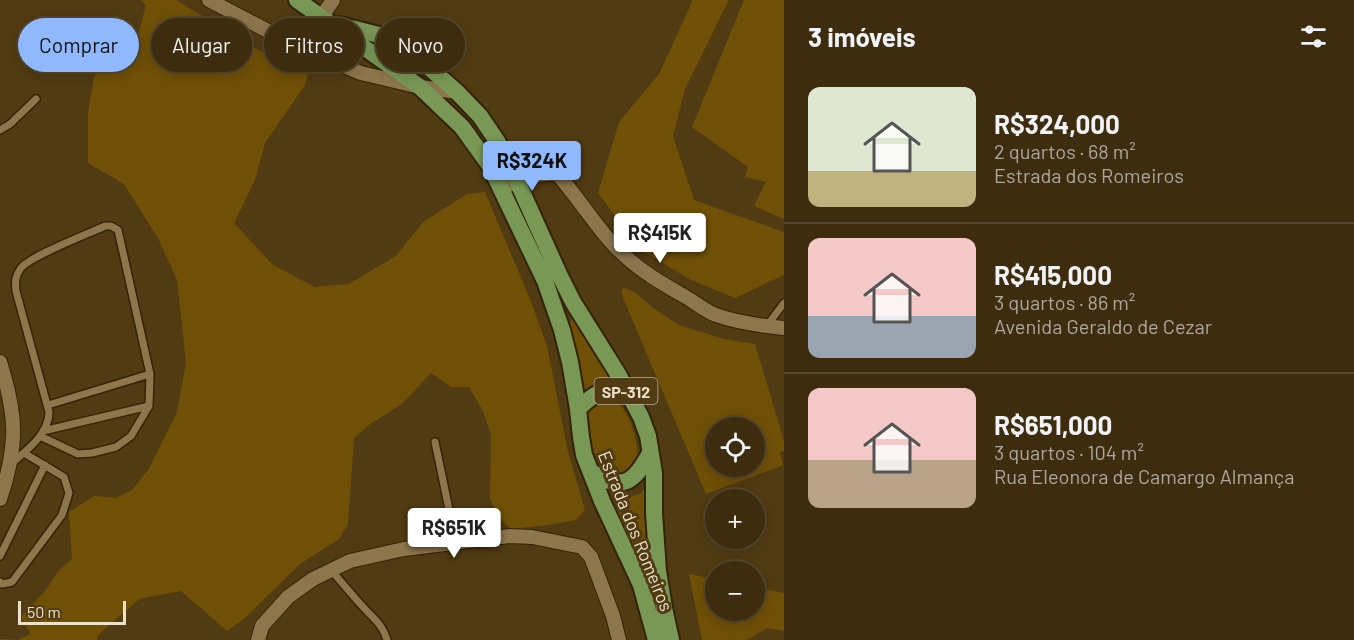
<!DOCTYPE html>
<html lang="pt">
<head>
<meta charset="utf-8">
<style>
  :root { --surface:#3d2c0e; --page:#48381c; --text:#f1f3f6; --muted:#ada79e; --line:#56482e; --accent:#8fb8fd }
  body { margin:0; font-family:Barlow,sans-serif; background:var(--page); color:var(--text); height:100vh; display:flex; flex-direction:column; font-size:22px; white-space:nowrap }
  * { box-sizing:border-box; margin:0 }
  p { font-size:20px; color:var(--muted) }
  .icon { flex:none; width:33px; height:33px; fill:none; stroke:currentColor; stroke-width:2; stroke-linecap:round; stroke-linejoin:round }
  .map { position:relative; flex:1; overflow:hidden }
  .details { display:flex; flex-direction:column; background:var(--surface); width:570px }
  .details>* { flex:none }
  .banner { position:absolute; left:18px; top:18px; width:570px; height:54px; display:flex; gap:12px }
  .fabs { position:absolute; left:705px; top:417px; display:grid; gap:12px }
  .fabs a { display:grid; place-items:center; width:60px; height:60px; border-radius:50%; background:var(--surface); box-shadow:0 3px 15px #0003,0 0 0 2px var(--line); font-size:30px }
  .scale { position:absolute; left:18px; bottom:15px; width:108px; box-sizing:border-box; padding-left:6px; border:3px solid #eee1cb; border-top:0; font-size:16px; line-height:21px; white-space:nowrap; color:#eee1cb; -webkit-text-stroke:4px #513b12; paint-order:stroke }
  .price { position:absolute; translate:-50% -51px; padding:0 14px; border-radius:6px; background:#fff; color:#222; font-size:20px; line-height:39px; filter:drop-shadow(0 2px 3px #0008) }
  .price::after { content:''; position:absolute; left:50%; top:36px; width:18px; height:14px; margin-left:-9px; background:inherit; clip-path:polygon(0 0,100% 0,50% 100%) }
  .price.selected { background:var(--accent); color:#111 }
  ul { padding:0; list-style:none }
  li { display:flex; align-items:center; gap:18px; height:150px; padding:0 24px }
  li+li { border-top:2px solid var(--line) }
  li span { display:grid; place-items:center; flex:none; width:168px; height:120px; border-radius:12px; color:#555 }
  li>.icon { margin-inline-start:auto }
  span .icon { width:72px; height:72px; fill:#fffc; stroke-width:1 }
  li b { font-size:26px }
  h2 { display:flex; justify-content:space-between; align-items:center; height:72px; padding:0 24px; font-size:26px }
  .pill { padding:0 21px; border-radius:27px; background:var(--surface); box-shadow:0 3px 15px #0003,0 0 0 2px var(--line); font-size:21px; line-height:54px }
  .pill.selected { background:var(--accent); color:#111 }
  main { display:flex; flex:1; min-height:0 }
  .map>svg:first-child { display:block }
  .green { fill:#705007; fill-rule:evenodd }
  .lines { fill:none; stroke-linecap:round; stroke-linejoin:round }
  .service-casing { stroke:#332304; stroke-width:10 }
  .minor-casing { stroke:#332304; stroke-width:16 }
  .primary-casing { stroke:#332304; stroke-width:20 }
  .service { stroke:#8d754c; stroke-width:7 }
  .minor { stroke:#8d754c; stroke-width:14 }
  .primary { stroke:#799856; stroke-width:16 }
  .labels { text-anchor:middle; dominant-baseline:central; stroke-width:6; stroke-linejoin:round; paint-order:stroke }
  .shield { fill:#513b12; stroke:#bfaf94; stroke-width:1.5 }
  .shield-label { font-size:16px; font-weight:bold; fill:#eee1cb }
  .street-label { font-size:18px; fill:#eee1cb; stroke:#513b12 }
</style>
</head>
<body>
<main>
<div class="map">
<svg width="784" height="640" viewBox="0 0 784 640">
  <rect width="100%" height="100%" fill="#513b12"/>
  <path class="green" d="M141,0h35l99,60 33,15 -3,10 -40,58 -10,37 -21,43 39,42 42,22 34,-3 47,-28 27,-34 44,-28 18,-2 45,107 17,47 21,106 17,58 -9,10 -28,5 -37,4 -15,-14 -6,-18 1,-62 -8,-24 -14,-24h-18l-20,-14 -29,31 -32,20 -16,14 -6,86 -9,15 -39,25 -55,54 -18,13 -46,-40 -42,8 -41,36 -1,5h-97v-1l18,1 13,-6 -10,-17 25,-27 13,-20 13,-11 -3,-47 25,-16 22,2 16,-8 16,-20 29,-58 9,-49 -9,-83 -19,-42 -34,-54 -36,-21v-50l6,-36 44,-42 8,-30z
    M693,0h36l-44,89 -12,47 21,64 90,32v43l-49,23 -44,-18 -50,-30 -43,-57 21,-71 40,-48z
    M744,0h40v219l-30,-13 12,-24 -21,-5 3,-10 -56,-40z
    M623,287l12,5 18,16 26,17 45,14 31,5 29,97v10l-4,1 3,13 -77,29 -85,-201zM716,428h38v38h-38z
    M571,320h3l3,3 38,59 -34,16 -11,-76z
    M610,399c4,3 8,5 12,8 11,15 16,37 16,55l-21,18c-6,-4 -14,-7 -20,-12 -4,-4 -5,-12 -7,-18 -9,-25 -10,-43 20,-51z
    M644,489l2,19 -1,60 -2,5 -34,-72 31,-7z
    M689,574l26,5 1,31h38l1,-23 29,6v38l-17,-3 -21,12h-44z"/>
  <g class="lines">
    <g class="service-casing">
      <path id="service" d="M0,130l10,-6 26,-25
        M766,327l18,-24
        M48,405l102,-31
        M43,431l106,-25
        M435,442l21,101
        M12,463c15,-13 37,-29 37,-51l-33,-121c-1,-9 -1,-15 5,-23 9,-12 67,-34 84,-42h6l7,4 32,144 -1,32 -18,30 -15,11 -24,6 -14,1 -38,-18
        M0,556l45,-91
        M331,570c11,13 22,26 33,38 10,11 19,17 23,32
        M0,582l2,2 10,-2 50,-67 7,-22 -5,-16 -40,-24"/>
    </g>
    <g class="minor-casing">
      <path id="minor" d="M209,0l89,47 63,26 59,14 37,5
        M321,18l12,-18
        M496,176c10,-12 26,-25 43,-17 16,7 40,43 52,58 10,13 20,27 33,38 18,17 39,29 60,41 11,6 21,15 32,19 20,7 47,11 68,13
        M509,185c16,-9 30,-12 48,-11
        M0,362c17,54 18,83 0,137
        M258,640l4,-14 26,-29 25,-18 37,-18 54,-12 106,-13 22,1 50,10 9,10 22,59 6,24"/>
    </g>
    <g class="primary-casing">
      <path id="primary" d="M297,0l123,87 42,40 28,39 55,115 17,49 8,32 8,47 3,28 3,18 18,46 39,84 15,55
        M339,25l44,11 26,14 48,42 23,24 17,25 12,22 50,111 14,28 45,72 23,43 7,19 6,37v40l4,58 6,37 7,32
        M578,409c17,-17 27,-22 50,-15
        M591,472c32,19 42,12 59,-19"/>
    </g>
    <use href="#service" class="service"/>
    <use href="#minor" class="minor"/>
    <use href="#primary" class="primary"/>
  </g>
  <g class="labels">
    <rect class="shield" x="594.5" y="378" width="63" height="26" rx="4.5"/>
    <g class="shield-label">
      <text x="626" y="391">SP-312</text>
    </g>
    <g class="street-label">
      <text transform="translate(636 531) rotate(68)">Estrada dos Romeiros</text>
    </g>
  </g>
</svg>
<div class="fabs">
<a><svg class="icon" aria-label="locate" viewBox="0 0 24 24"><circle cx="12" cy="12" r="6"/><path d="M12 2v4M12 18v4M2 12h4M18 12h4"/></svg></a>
<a>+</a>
<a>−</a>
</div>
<div class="scale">50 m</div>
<b class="price selected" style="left:532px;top:192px">R$324K</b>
<b class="price" style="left:660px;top:264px">R$415K</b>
<b class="price" style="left:454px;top:559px">R$651K</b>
<div class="banner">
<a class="pill selected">Comprar</a>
<a class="pill">Alugar</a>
<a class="pill">Filtros</a>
<a class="pill">Novo</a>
</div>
</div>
<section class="details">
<h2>3 imóveis<svg class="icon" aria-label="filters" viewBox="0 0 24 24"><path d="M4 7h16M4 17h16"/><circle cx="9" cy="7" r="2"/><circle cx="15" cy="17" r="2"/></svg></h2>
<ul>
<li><span style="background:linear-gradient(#dfe7d0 70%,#c2b280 0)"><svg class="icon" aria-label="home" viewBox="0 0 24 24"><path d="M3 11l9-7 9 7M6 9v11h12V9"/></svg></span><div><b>R$324,000</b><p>2 quartos · 68 m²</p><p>Estrada dos Romeiros</p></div></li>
<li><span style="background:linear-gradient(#f6c9c9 65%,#9aa5b1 0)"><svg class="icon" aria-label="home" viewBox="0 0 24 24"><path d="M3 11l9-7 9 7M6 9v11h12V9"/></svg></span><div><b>R$415,000</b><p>3 quartos · 86 m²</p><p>Avenida Geraldo de Cezar</p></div></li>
<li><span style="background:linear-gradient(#f6c9c9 60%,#b9a48a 0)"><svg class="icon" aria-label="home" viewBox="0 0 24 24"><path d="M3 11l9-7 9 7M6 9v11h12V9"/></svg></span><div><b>R$651,000</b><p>3 quartos · 104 m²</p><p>Rua Eleonora de Camargo Almança</p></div></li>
</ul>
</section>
</main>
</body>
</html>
